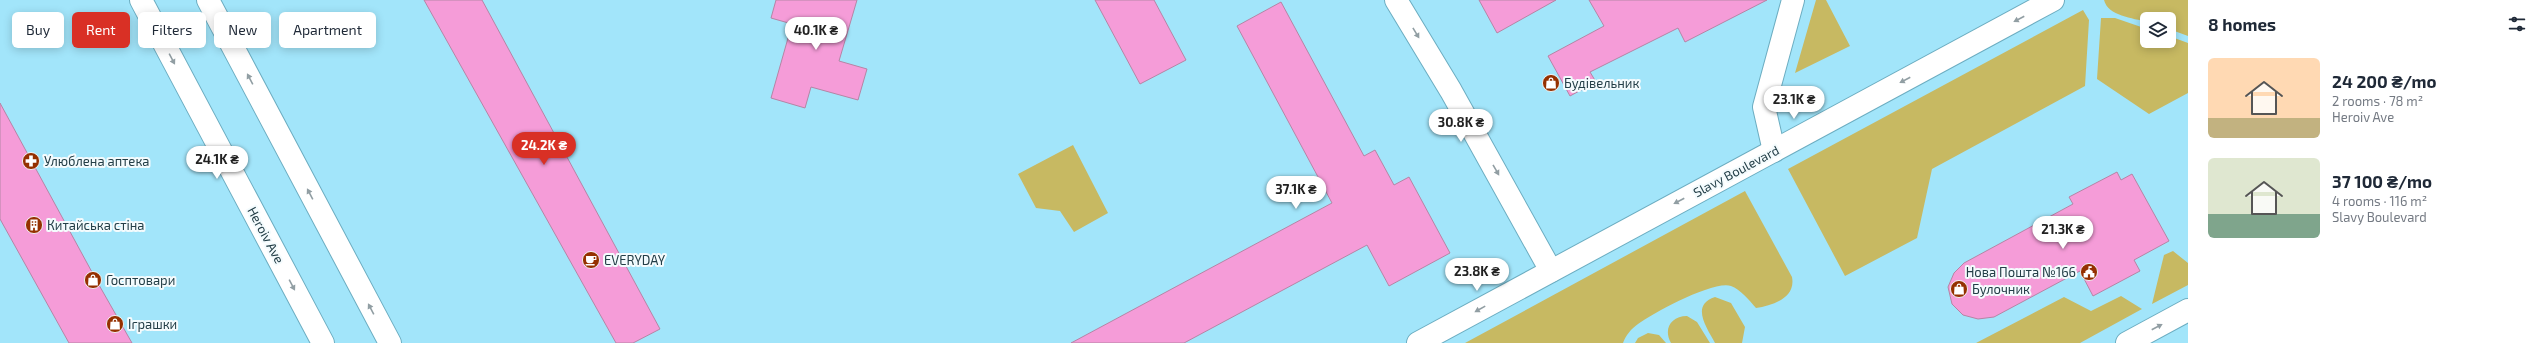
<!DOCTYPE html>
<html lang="en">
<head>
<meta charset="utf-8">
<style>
  :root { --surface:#fff; --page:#f6f6f7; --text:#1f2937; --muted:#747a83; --accent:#d93025 }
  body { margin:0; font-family:"Exo 2",sans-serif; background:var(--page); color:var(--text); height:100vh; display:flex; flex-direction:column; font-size:15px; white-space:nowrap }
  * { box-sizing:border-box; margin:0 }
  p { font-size:13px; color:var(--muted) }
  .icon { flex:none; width:22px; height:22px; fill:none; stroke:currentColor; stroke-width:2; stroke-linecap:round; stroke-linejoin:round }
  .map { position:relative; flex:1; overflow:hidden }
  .panel { display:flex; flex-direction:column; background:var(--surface); width:360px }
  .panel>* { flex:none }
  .guide { position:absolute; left:12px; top:12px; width:380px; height:36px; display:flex; gap:8px }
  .tools { position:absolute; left:2140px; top:12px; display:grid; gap:8px }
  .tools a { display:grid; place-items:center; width:36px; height:36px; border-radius:6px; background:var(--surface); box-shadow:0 2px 10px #0003; font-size:20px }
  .price { position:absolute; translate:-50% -34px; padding:0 9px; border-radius:14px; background:#fff; color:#222; font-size:13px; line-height:26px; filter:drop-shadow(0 1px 2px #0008) }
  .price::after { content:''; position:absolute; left:50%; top:24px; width:12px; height:9px; margin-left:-6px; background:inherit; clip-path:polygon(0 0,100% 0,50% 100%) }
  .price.selected { background:var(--accent); color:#fff }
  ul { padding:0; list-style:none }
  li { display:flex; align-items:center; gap:12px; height:100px; padding:0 20px }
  li span { display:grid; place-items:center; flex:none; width:112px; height:80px; border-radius:6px; color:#555 }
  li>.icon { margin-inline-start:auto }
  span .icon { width:48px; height:48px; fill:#fffc; stroke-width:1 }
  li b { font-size:17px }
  h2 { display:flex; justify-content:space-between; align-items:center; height:48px; padding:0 20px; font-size:17px }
  .chip { padding:0 14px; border-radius:6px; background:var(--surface); box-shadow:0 2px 10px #0003; font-size:14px; line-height:36px }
  .chip.selected { background:var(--accent); color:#fff }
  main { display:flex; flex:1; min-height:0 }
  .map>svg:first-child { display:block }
  .green { fill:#c7b962 }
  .building { fill:#f59cd8; stroke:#b585a5 }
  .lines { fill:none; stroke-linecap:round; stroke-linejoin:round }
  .minor-casing { stroke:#6cadc1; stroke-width:24 }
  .secondary-casing { stroke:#6cadc1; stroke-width:24 }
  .minor { stroke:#fff; stroke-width:22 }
  .secondary { stroke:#fff; stroke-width:22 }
  .oneway { fill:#919ea3 }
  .labels { text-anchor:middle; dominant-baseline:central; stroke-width:4; stroke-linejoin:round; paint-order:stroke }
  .poi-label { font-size:13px; fill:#233e47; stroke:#f4fbfd; text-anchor:start }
  .street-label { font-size:13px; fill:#233e47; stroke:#f4fbfd }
</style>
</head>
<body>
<main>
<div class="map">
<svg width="2188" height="343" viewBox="0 0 2188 343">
  <rect width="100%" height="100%" fill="#a2e5fa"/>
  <path class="green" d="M1816,0h10l24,46 -55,27z
    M2104,0h84v36l-19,-7v-10h-22v3c-14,-4 -39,-6 -43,-22z
    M2083,10l6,10 -4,66 -153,83 -15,69 -72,38 -57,-107z
    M2101,18h14l32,11v12h22v-5l19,7v50l-39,21 -52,-35z
    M1073,145l35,68 -34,19 -14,-21 -24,-3 -18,-34z
    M1745,191l47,86c4,21 -19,28 -36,31 -6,-7 -16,-19 -25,-22 -17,-6 -78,27 -93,38 -7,5 -12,11 -15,19h-158z
    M2173,251l15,12v22l-36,19 12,-49z
    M2121,296l21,13 -62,34h-104l88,-46 27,14z
    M1715,297l16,6 14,24 -3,16h-27c-8,-15 -25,-38 0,-46z
    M1687,316l10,6 13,21h-39c-8,-14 0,-27 16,-27z
    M1648,333l11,2 7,8h-31l3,-5z"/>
  <path class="building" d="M424,0h58l178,329 -27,14h-17z
    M776,0h81l-18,61 28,8 -9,31 -47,-13 -6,21 -34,-10 21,-74 -21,-6z
    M1095,0h59l32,60 -46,24z
    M1479,0h77l-59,33z
    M1589,0h178l-82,42 -7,-14 -88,44 6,10 -26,14 -22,-40 56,-30z
    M1281,2l83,154 11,-6 19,35 15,-8 41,76 -61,33 -22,-41 -183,98h-113l261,-140 -95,-177z
    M0,103l99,182 33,58h-63l-69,-124z
    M2117,172l4,8 11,-6 37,67 -35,19 6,11 -47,25 -13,-25 -86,46 -16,2 -15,-4 -11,-11 -4,-17 6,-14 10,-10 109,-59 -4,-7z"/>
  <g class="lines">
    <g class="minor-casing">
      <path id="minor" d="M1396,0l55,91 100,180
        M1774,151l-10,-44 29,-107"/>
    </g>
    <g class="secondary-casing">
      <path id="secondary" d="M141,0l182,343
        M208,0l182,343
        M1418,343l635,-343
        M2127,343l61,-33"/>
    </g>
    <use href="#minor" class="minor"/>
    <use href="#secondary" class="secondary"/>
  </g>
  <defs><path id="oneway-solid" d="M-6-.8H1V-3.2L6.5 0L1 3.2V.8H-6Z"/></defs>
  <g class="oneway">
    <use href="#oneway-solid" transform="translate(2019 19) rotate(152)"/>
    <use href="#oneway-solid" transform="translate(1416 33) rotate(59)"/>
    <use href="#oneway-solid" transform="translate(172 59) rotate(62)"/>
    <use href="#oneway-solid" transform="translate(250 79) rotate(-118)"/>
    <use href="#oneway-solid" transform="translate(1905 80) rotate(152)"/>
    <use href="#oneway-solid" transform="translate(1496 170) rotate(60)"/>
    <use href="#oneway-solid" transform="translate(310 194) rotate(-118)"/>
    <use href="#oneway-solid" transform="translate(1679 201) rotate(152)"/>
    <use href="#oneway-solid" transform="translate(292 285) rotate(62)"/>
    <use href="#oneway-solid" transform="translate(371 309) rotate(-118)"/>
    <use href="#oneway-solid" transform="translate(1480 309) rotate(151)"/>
    <use href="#oneway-solid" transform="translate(2157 327) rotate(-28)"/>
  </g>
  <defs>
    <g id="shop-disc" transform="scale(0.9)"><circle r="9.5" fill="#953000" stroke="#f4fbfd"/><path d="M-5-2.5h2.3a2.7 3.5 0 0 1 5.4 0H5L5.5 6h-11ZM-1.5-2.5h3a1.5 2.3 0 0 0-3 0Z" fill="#fff"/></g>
    <g id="pharmacy-disc" transform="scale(0.9)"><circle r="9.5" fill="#953000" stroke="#f4fbfd"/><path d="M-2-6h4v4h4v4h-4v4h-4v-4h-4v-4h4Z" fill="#fff"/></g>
    <g id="building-disc" transform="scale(0.9)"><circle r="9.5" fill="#953000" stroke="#f4fbfd"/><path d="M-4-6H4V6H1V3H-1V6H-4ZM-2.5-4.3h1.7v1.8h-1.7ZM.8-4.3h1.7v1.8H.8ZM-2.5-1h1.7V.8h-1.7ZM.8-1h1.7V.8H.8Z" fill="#fff"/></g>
    <g id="cafe-disc" transform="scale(0.9)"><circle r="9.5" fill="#953000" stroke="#f4fbfd"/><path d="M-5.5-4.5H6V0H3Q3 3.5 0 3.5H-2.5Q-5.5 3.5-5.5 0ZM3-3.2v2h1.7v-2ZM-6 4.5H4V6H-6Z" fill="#fff"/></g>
    <g id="civic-disc" transform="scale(0.9)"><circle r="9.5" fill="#953000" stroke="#f4fbfd"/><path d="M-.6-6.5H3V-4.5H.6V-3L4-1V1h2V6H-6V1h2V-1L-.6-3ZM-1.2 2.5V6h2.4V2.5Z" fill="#fff"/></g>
  </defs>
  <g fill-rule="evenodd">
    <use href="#shop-disc" x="1551" y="83"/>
    <use href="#pharmacy-disc" x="31" y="161"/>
    <use href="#building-disc" x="34" y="225"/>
    <use href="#cafe-disc" x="591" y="260"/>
    <use href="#civic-disc" x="2089" y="272"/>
    <use href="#shop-disc" x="93" y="280"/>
    <use href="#shop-disc" x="1959" y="289"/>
    <use href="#shop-disc" x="115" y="324"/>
  </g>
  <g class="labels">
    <g class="poi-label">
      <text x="1564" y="83">Будівельник</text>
      <text x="44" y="161">Улюблена аптека</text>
      <text x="47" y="225">Китайська стіна</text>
      <text x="604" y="260">EVERYDAY</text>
      <text x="2076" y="272" text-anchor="end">Нова Пошта №166</text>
      <text x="106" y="280">Госптовари</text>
      <text x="1972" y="289">Булочник</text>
      <text x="128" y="324">Іграшки</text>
    </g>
    <g class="street-label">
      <text transform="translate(1736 171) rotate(-28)">Slavy Boulevard</text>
      <text transform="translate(266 235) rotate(62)">Heroiv Ave</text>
    </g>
  </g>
</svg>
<div class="tools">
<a><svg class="icon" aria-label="layers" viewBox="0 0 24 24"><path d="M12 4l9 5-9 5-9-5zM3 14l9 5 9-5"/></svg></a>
</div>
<b class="price" style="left:816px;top:51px">40.1K ₴</b>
<b class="price" style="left:1794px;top:120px">23.1K ₴</b>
<b class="price" style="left:1461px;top:143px">30.8K ₴</b>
<b class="price selected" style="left:544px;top:166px">24.2K ₴</b>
<b class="price" style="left:217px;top:180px">24.1K ₴</b>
<b class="price" style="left:1296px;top:210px">37.1K ₴</b>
<b class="price" style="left:2063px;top:250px">21.3K ₴</b>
<b class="price" style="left:1477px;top:292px">23.8K ₴</b>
<div class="guide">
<a class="chip">Buy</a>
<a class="chip selected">Rent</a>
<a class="chip">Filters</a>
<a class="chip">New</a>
<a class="chip">Apartment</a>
</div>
</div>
<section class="panel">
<h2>8 homes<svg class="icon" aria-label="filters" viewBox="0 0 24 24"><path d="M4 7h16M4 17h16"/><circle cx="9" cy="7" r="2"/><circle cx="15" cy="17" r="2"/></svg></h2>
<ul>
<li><span style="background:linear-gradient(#ffd9b3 75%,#c2b280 0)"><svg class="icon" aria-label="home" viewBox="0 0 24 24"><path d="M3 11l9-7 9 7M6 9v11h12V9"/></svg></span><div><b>24 200 ₴/mo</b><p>2 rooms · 78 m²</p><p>Heroiv Ave</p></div></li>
<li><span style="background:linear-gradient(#dfe7d0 70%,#7fa58c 0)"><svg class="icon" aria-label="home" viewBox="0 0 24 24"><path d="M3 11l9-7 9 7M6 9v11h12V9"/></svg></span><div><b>37 100 ₴/mo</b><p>4 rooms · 116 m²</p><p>Slavy Boulevard</p></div></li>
</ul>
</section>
</main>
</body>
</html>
